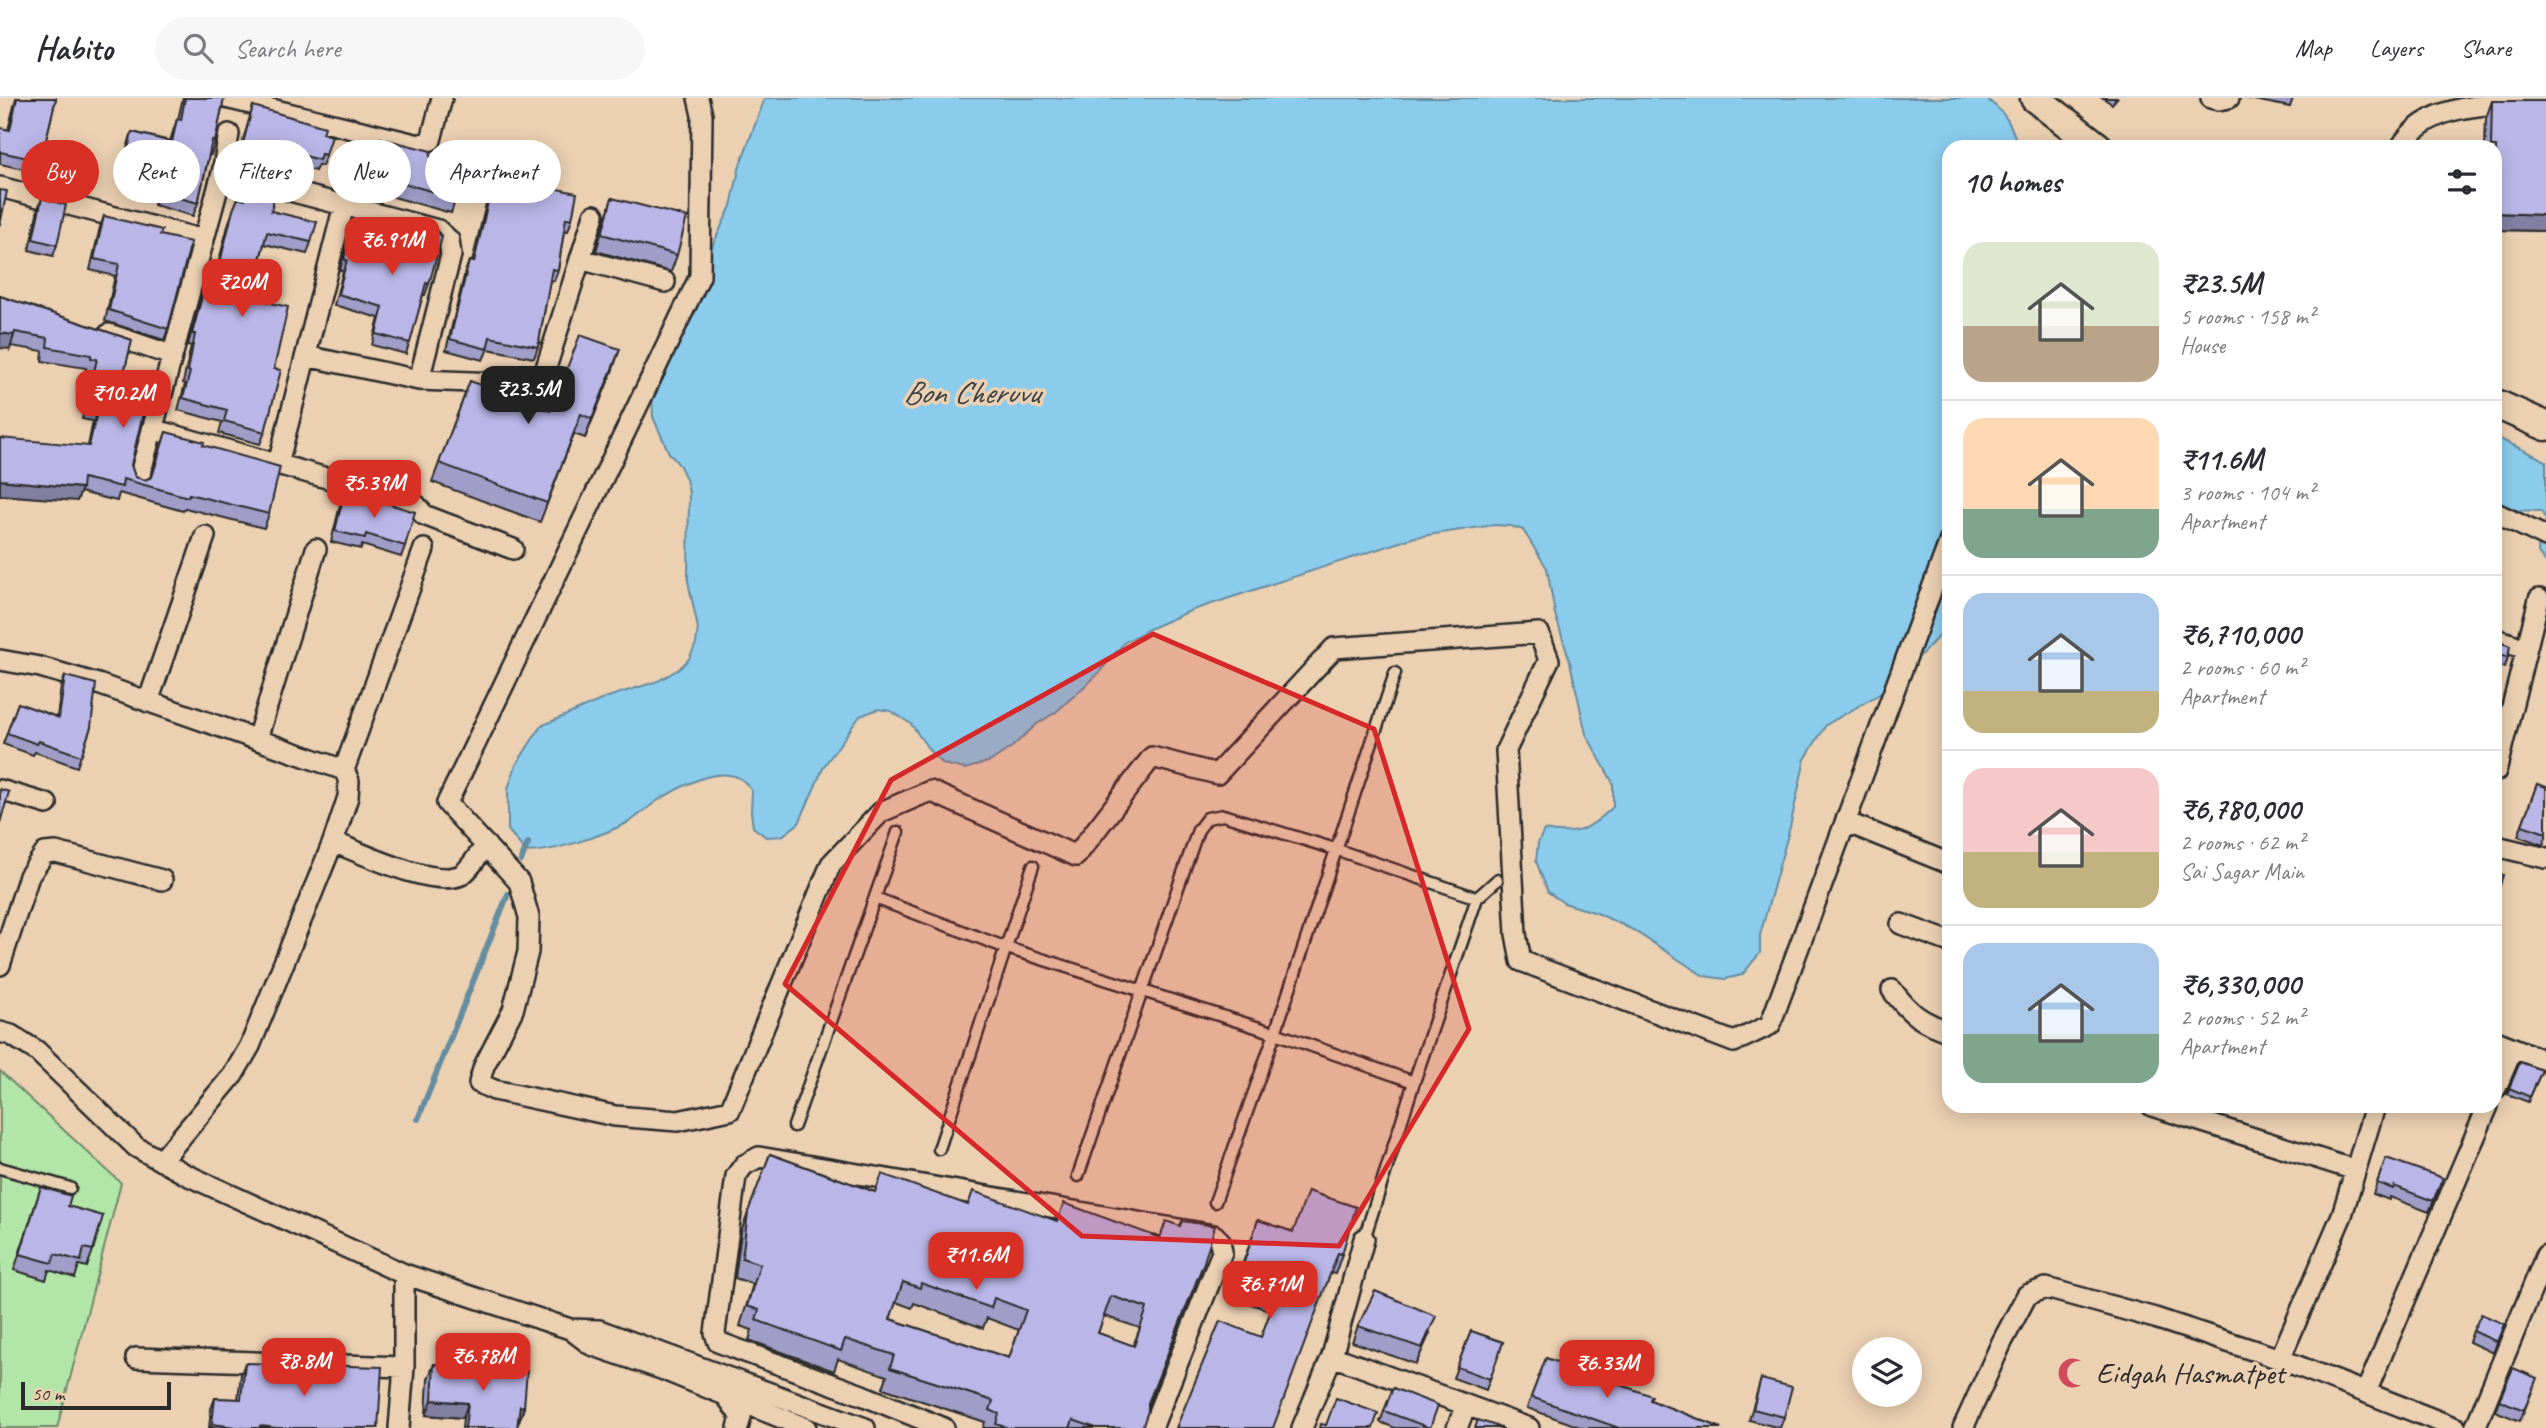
<!DOCTYPE html>
<html lang="en">
<head>
<meta charset="utf-8">
<style>
  :root { --surface:#fff; --page:#f7f7f7; --text:#2b2b33; --muted:#7c7c81; --line:#e1e1e2; --accent:#d93025 }
  body { margin:0; font-family:Caveat,sans-serif; background:var(--page); color:var(--text); height:100vh; display:flex; flex-direction:column; font-size:26px; white-space:nowrap }
  * { box-sizing:border-box; margin:0 }
  p { font-size:23px; color:var(--muted) }
  .icon { flex:none; width:38px; height:38px; fill:none; stroke:currentColor; stroke-width:2; stroke-linecap:round; stroke-linejoin:round }
  .map { position:relative; flex:1; overflow:hidden }
  .panel { position:absolute; left:1942px; top:42px; width:560px; height:973px; display:flex; flex-direction:column; background:var(--surface); border-radius:21px; box-shadow:0 4px 18px #0003 }
  .panel>* { flex:none }
  .guide { position:absolute; left:21px; top:42px; width:665px; height:63px; display:flex; gap:14px }
  .tools { position:absolute; left:1852px; top:1239px; display:grid; gap:14px }
  .tools a { display:grid; place-items:center; width:70px; height:70px; border-radius:50%; background:var(--surface); box-shadow:0 4px 18px #0003; font-size:35px }
  .scale { position:absolute; left:21px; bottom:18px; width:150px; box-sizing:border-box; padding-left:7px; border:4px solid #2b2b2b; border-top:0; font-size:19px; line-height:24px; white-space:nowrap; color:#2b2b2b; -webkit-text-stroke:5px #ebd0b2; paint-order:stroke }
  .price { position:absolute; translate:-50% -60px; padding:0 16px; border-radius:14px; background:var(--accent); color:#fff; font-size:23px; line-height:46px; filter:drop-shadow(0 2px 4px #0008) }
  .price::after { content:''; position:absolute; left:50%; top:42px; width:21px; height:16px; margin-left:-10px; background:inherit; clip-path:polygon(0 0,100% 0,50% 100%) }
  .price.active { background:#222; color:#fff }
  ul { padding:0; list-style:none }
  li { display:flex; align-items:center; gap:21px; height:175px; padding:0 21px }
  li+li { border-top:2px solid var(--line) }
  li span { display:grid; place-items:center; flex:none; width:196px; height:140px; border-radius:21px; color:#555 }
  li>.icon { margin-inline-start:auto }
  span .icon { width:84px; height:84px; fill:#fffc; stroke-width:1 }
  li b { font-size:30px }
  h2 { display:flex; justify-content:space-between; align-items:center; height:84px; padding:0 21px; font-size:30px }
  .tag { padding:0 24px; border-radius:32px; background:var(--surface); box-shadow:0 4px 18px #0003; font-size:24px; line-height:63px }
  .tag.active { background:var(--accent); color:#fff }
  header { display:flex; align-items:center; gap:42px; box-sizing:border-box; height:98px; padding:0 35px; background:var(--surface); border-bottom:2px solid var(--line) }
  header strong { font-size:33px }
  nav { display:flex; gap:38px; margin-inline-start:auto; font-size:24px }
  .search { width:490px; height:63px; background:var(--page); display:flex; align-items:center; gap:18px; box-sizing:border-box; padding:0 24px; border-radius:38px; color:var(--muted); font-size:26px }
  .map>svg:first-child { display:block }
  .green { fill:#b2e6a8; stroke:#6e886a; stroke-width:2 }
  .water { fill:#8bcced; stroke:#658c9f; stroke-width:2 }
  .lines { fill:none; stroke-linecap:round; stroke-linejoin:round }
  .stream { stroke:#658c9f; stroke-width:6 }
  .lane-casing { stroke:#2b2b2b; stroke-width:15 }
  .street-casing { stroke:#2b2b2b; stroke-width:24 }
  .secondary-casing { stroke:#2b2b2b; stroke-width:33 }
  .lane { stroke:#ebd0b2; stroke-width:10 }
  .street { stroke:#ebd0b2; stroke-width:19 }
  .secondary { stroke:#ebd0b2; stroke-width:28 }
  .wall { fill:#a09dc8; stroke:#2b2b2b; stroke-width:2; fill-rule:evenodd }
  .shaded-wall { fill:#827fa2; stroke:#2b2b2b; stroke-width:2 }
  .building { fill:#bab6e8; stroke:#2b2b2b; stroke-width:2; fill-rule:evenodd }
  .marked { fill:#d62828; fill-opacity:0.2; stroke:#d62828; stroke-width:5; stroke-linejoin:round }
  .labels { text-anchor:middle; dominant-baseline:central; stroke-width:7; stroke-linejoin:round; paint-order:stroke }
  .poi-label { font-size:30px; fill:#2b2b2b; stroke:#ebd0b2; text-anchor:start }
  .water-label { font-size:32px; font-style:italic; fill:#394348; stroke:#ebd0b2 }
</style>
</head>
<body>
<header>
<strong>Habito</strong>
<div class="search"><svg class="icon" aria-label="search" viewBox="0 0 24 24"><circle cx="10" cy="10" r="6"/><path d="M15 15l6 6"/></svg>Search here</div>
<nav><a>Map</a><a>Layers</a><a>Share</a></nav>
</header>
<div class="map">
<svg width="2546" height="1330" viewBox="0 0 2546 1330">
  <rect width="100%" height="100%" fill="#ebd0b2"/>
  <filter id="ink" filterUnits="userSpaceOnUse"><feTurbulence type="fractalNoise" baseFrequency=".0143" numOctaves="2"/><feDisplacementMap in="SourceGraphic" scale="14" xChannelSelector="R" yChannelSelector="G"/><feConvolveMatrix kernelMatrix="1 2 1 2 8 2 1 2 1" color-interpolation-filters="sRGB"/></filter>
  <g filter="url(#ink)">
    <path class="green" d="M0,973l121,112 -64,245h-57z"/>
    <path class="water" d="M765,0h1220c20,13 27,27 33,49h-68l-1,478 -59,63 -64,37 -21,34 -15,68 -30,108v18l-18,22 -17,4 -21,-3 -71,-46 -36,-17 -33,-10 -16,-11 -12,-31 2,-18 6,-13c33,7 46,-1 69,-23v-24l-27,-49 -16,-72 -15,-48 -8,-46 -24,-38 -12,-4 -17,-1 -79,12 -225,74 -39,17 -26,14 -29,34 -40,36 -19,12 -24,22 -22,15 -26,8 -22,-5 -13,-13 -19,-27 -20,-13 -13,-2 -18,7 -36,50 -25,57 -17,13 -16,1 -13,-10 -2,-15 1,-21c-3,-4 -7,-10 -11,-12 -24,-14 -60,8 -81,20 -11,7 -20,16 -31,23 -21,11 -81,33 -104,29l-17,-21v-41l8,-24 25,-39 67,-29 50,-16 21,-12 10,-10 7,-15 2,-16 -10,-47 1,-88 -3,-14 -6,-13 -11,-13 -16,-36 -1,-24 50,-125 29,-62 9,-41z
      M2496,339l50,24v102l-8,-10 1,-13 7,-20 -5,-9 -29,-1 -16,18z"/>
    <g class="lines">
      <path class="stream" d="M521,763l7,-18
        M418,1021l90,-225"/>
      <g class="lane-casing">
        <path id="lane" d="M875,800l129,49 271,86 139,49
          M794,1028l104,-294
          M939,1051l94,-283
          M0,1070l70,20
          M1078,1078l120,-346 9,-12 16,-3 112,34 142,49
          M1215,1104l60,-169 120,-360
          M1364,1141l50,-157 63,-184 20,-18"/>
      </g>
      <g class="street-casing">
        <path id="street" d="M226,0l193,47 12,-5 11,-42
          M698,0l4,17 -2,161 -253,527 72,79 10,35 -1,35 -15,58 -29,56 -5,17 15,7 121,26 63,5 52,-11 101,-246 50,-52 49,-21 146,65 76,-99 65,17 117,-126 205,-15 10,27 -43,90 10,184 5,27 213,81 36,-17 180,-485
          M2211,0l8,2 10,-2
          M2401,49c28,-48 97,-42 145,-44
          M222,75l216,57 11,10 2,15 -32,125
          M0,89l204,53
          M580,161l85,23
          M109,236l62,21
          M306,258l113,24 106,4 13,-5 8,-11 48,-153
          M152,331l253,71 11,5 8,10 89,34
          M278,366l66,-259
          M138,384l84,-309 7,-39
          M2496,415l50,24
          M2496,541l30,10
          M0,562l40,7 58,17 246,86
          M148,604l57,-166
          M257,641l59,-190
          M2496,673l43,-172
          M0,692l47,14
          M1846,724l104,42
          M333,744c29,11 100,46 128,33 9,-5 18,-22 25,-30
          M2496,748l50,12
          M1901,826l49,18
          M0,867l29,-89 16,-23 11,-1 106,28
          M1892,892c18,24 29,32 58,42
          M0,934l11,3 26,16 99,96 51,28 217,99 166,55 29,1 266,98
          M2496,943l50,20
          M2496,990l17,-40
          M2152,1008l203,64
          M161,1063l72,-86 17,-29 83,-204 15,-45 1,-16 -5,-11 80,-221
          M570,1231l21,16 70,24 145,59
          M1332,1258l197,72
          M136,1260l268,9
          M2280,1261l62,-144 33,-109
          M2366,1294l122,-286
          M727,1299l14,20 -3,11
          M399,1330l5,-61v-93
          M944,1330l-82,-33 -144,-53 -3,-9 21,-157 8,-11 15,-8 455,78 6,6 2,11 -70,176
          M1302,1330l30,-72 32,-117
          M1457,1330l9,-23
          M1963,1330l39,-86 25,-47 19,-7 109,30 125,41 176,69
          M2475,1330l71,-173"/>
      </g>
      <g class="secondary-casing">
        <path id="secondary" d="M2035,0l63,49
          M2496,306l50,22"/>
      </g>
      <use href="#lane" class="lane"/>
      <use href="#street" class="street"/>
      <use href="#secondary" class="secondary"/>
    </g>
    <path class="wall" d="M16,0h40l-11,46 35,39 -4,11 -41,-11 3,-11 -38,-8v-36l8,2z
      M183,0h41l-9,44 -4,13h-2l-11,48 -5,13 -39,-11 7,-29 -39,-10 6,-21 4,-13 38,9 7,-22 1,1 3,-14z
      M2103,0h14l-5,6z
      M2244,0h49l-3,9z
      M2492,3h54v130l-50,-1v-83h-11l1,-29z
      M253,8l70,27 3,22 -4,11 -4,-1 -3,6 -51,-15 -2,4 -23,-6z
      M380,40l50,18 26,42 -5,15 -86,-24z
      M494,78l78,43 -4,12 -4,-1 -6,40 -4,11 -4,-1 -12,67 -4,11 -46,-9 -5,11 -37,-10 19,-78 4,-11 3,1 18,-75z
      M250,86l21,27 40,31 -4,12 -43,-10 -14,54 24,71 -9,63 -5,12 -41,-11 3,-11 -44,-12 7,-26 -2,-1 8,-37 -3,-1 11,-40 4,-12 7,2 19,-73 9,-24 6,2z
      M42,100l15,47 -4,11 -24,-6 9,-41z
      M612,100l65,57 -6,17 -75,-21z
      M104,118l56,19 8,94 -4,11 -59,-19 10,-45 -25,-6 10,-43z
      M404,126l25,60 -4,11h-2l-17,59 -34,-9 7,-27 -45,-13 9,-34 -3,-1 10,-36 47,12z
      M0,198l132,44 -12,49 11,76 4,12 10,3 6,-3 15,-45 37,13 66,69 -5,14 -79,-20 -2,3 -64,-18 -2,8 -37,-9 -3,9 16,-80 -11,-2 10,-46 -6,-2v-3l-44,-7 1,-10 -32,-5 -1,3z
      M613,271l-28,69 -11,-4 -34,88 -108,-40 38,-101 80,30z
      M344,396l61,52 -4,11 -39,-12 -1,4 -30,-7 9,-37z
      M2496,543l12,16 -3,10 -9,-2z
      M65,578l26,51 -14,40 -42,-15 -2,3 -30,-11 15,-41 39,14 4,-30z
      M2537,686l9,3v50l-3,8 -25,-9z
      M2520,964l22,8 -14,32 -21,-8z
      M770,1056l105,38 93,13 89,16 147,41 -56,143 -6,23h-159l2,-6 -102,-34 4,-12 -49,-17 -4,12 -85,-31 3,-10 -12,-4 13,-42 -18,-6 6,-46zM896,1204l16,6 2,-5 69,25 4,-10 32,12 -10,28 -119,-39zM1104,1218l36,12 -7,18 -35,-13z
      M2386,1060l53,31 -10,23 -39,-15 -1,3 -16,-6z
      M41,1089l27,19 25,44 -6,17 -8,-2 -4,13 -26,-8 -3,10 -32,-10z
      M1258,1122l35,12 49,22 -7,20 -5,-1 -69,64 10,-26 -40,-14z
      M2504,1226l-11,29 -24,-11 4,-11z
      M1358,1228l72,7 -14,31 -64,-22z
      M1471,1233l32,11 -17,48 -33,-12z
      M1546,1260l104,42 71,28h-138l-56,-20z
      M245,1265l133,65h-169l2,-19 4,-11 23,1 3,-25z
      M434,1266l90,43 -5,15h-1l-1,6h-55l1,-10 -37,-3 2,-36z
      M1761,1281l23,38 -4,11 -31,-8z
      M1393,1290l37,40h-35l-15,-6z
      M2533,1291l-13,32 -25,-10 4,-11z"/>
    <path class="shaded-wall" d="M2496,115l50,2v16l-50,-1z
      M0,235l14,2 -4,14 -10,-1z
      M620,251l-7,20 -28,69 7,-19z
      M0,382l82,8 -5,13 -77,-6z
      M432,1302l36,3 -5,15 -37,-3z
      M520,1308l4,1 -5,15 -5,-1z
      M212,1326l32,4h-33z"/>
    <path class="building" d="M17,0h39l-11,46 42,10 -7,29 -41,-11 3,-11 -42,-9v-24l10,2z
      M185,0h39l-9,44 -3,-1 -14,62 -40,-11 8,-30 -39,-9 5,-21 40,10 5,-23 4,1z
      M2492,3h54v114l-50,-2v-66h-5z
      M253,8l72,21 -2,6 9,3 -6,19 -5,-1 -2,6 -51,-15 -2,4 -23,-6z
      M380,40l51,13 -1,5 36,11 -10,31 -86,-24z
      M494,78l83,17 -5,26 -6,-1 -8,52 -6,-1 -14,78 -48,-10 -3,12 -37,-10 19,-78 5,1z
      M250,86l26,7 -5,20 46,11 -6,20 -44,-10 -17,66 38,9 -14,62 7,1 -16,62 -41,-11 3,-11 -44,-12 7,-26 -2,-1 7,-37h-3l11,-41 9,2 21,-85 5,-12 7,2z
      M0,92l7,1 -7,34z
      M42,100l24,7 -9,40 -24,-6z
      M612,100l75,19 -10,38 -75,-21z
      M104,118l58,14 -2,5 31,7 -23,87 -59,-19 10,-46 -25,-5z
      M404,126l33,7 5,6 -13,47 -3,-1 -16,60 -34,-9 7,-27 -45,-13 9,-34 -3,-1 6,-25 49,12z
      M0,198l132,44 -12,49 27,7 -16,69 4,12 10,3 7,-3 14,-45 38,10 -1,3 77,22 -11,47 -80,-20 -1,3 -65,-18 -1,8 -39,-9 -1,10 -82,-8v-42l89,8 9,-38 -12,-3 11,-46 -6,-1v-3l-44,-8 1,-9 -33,-6 -1,3 -14,-2z
      M580,237l40,14 -28,70 -11,-5 -34,89 -108,-40 31,-82 80,30z
      M344,396l36,7 35,11 -10,34 -39,-12 -1,4 -30,-7z
      M2496,543l14,5 -2,11 -12,-2z
      M65,578l31,8 -5,43 -10,29 -42,-15 -2,3 -30,-11 11,-30 41,15z
      M2537,686l9,3v46l-24,-8z
      M0,691l9,3 -9,31z
      M2496,775l7,2 -7,24z
      M2520,964l22,8 -12,27 -21,-9z
      M770,1056l105,38 7,-18 86,31 5,-14 84,30 7,-18 96,35 6,-17 14,5 2,-5 33,5 -11,36 -56,141v8l-6,17h-46l-23,-8 -3,8h-62l-12,-4 3,-10 -9,-4 3,-9 -103,-33 4,-13 -49,-16 -4,12 -85,-31 3,-10 -12,-4 13,-42 -18,-6 6,-46zM903,1184l17,6 1,-5 70,25 3,-10 32,12 -17,48 -119,-39zM1111,1198l36,12 -13,38 -36,-13z
      M2386,1060l57,20 -10,23 -39,-15 -1,3 -16,-6z
      M41,1089l30,9 -3,10 35,10 -10,34 -9,-2 -3,13 -26,-7 -3,9 -32,-9z
      M1308,1093l48,16 -14,47 -4,-1 -65,175h-97l44,-107 41,16 17,-46 -39,-14 19,-57 35,12z
      M1375,1193l61,25 -14,32 -64,-22z
      M2481,1216l23,10 -7,18 -24,-11z
      M1471,1233l32,11 -13,37 -33,-12z
      M1546,1260l106,38 -2,4 71,28h-102l-88,-31z
      M245,1265l137,4 -4,61h-102l-16,-2v2h-16l-32,-4 3,-26 26,1z
      M434,1266l93,6 -3,37 -4,-1 -3,22h-52l3,-25 -36,-3z
      M2513,1270l24,10 -13,32 -25,-10z
      M1761,1281l31,8 -8,30 -31,-8z
      M1393,1290l45,17 -8,23 -46,-17z
      M1336,1300l42,15 -5,15h-53l1,-4 5,1z
      M1478,1322l24,8h-27z"/>
  </g>
  <path class="marked" d="M1153,536l221,95 95,300 -130,217 -257,-10 -297,-252 106,-204z"/>
  <defs>
    <g id="mosque-bare" transform="scale(2.415)"><path d="M3.5-4.9A6 6 0 1 0 3.5 4.9A5 5 0 1 1 3.5-4.9Z" fill="#d1495b" stroke="#ebd0b2" stroke-width="2.5" paint-order="stroke"/></g>
  </defs>
  <g fill-rule="evenodd">
    <use href="#mosque-bare" x="2073" y="1275"/>
  </g>
  <g class="labels">
    <g class="poi-label">
      <text x="2096" y="1275">Eidgah Hasmatpet</text>
    </g>
    <g class="water-label">
      <text x="971" y="294">Bon Cheruvu</text>
    </g>
  </g>
</svg>
<div class="tools">
<a><svg class="icon" aria-label="layers" viewBox="0 0 24 24"><path d="M12 4l9 5-9 5-9-5zM3 14l9 5 9-5"/></svg></a>
</div>
<div class="scale">50 m</div>
<b class="price" style="left:392px;top:179px">₹6.91M</b>
<b class="price" style="left:242px;top:221px">₹20M</b>
<b class="price active" style="left:528px;top:328px">₹23.5M</b>
<b class="price" style="left:123px;top:332px">₹10.2M</b>
<b class="price" style="left:374px;top:422px">₹5.39M</b>
<b class="price" style="left:976px;top:1194px">₹11.6M</b>
<b class="price" style="left:1270px;top:1223px">₹6.71M</b>
<b class="price" style="left:483px;top:1295px">₹6.78M</b>
<b class="price" style="left:304px;top:1300px">₹8.8M</b>
<b class="price" style="left:1607px;top:1302px">₹6.33M</b>
<div class="guide">
<a class="tag active">Buy</a>
<a class="tag">Rent</a>
<a class="tag">Filters</a>
<a class="tag">New</a>
<a class="tag">Apartment</a>
</div>
<section class="panel">
<h2>10 homes<svg class="icon" aria-label="filters" viewBox="0 0 24 24"><path d="M4 7h16M4 17h16"/><circle cx="9" cy="7" r="2"/><circle cx="15" cy="17" r="2"/></svg></h2>
<ul>
<li><span style="background:linear-gradient(#dfe7d0 60%,#b9a48a 0)"><svg class="icon" aria-label="home" viewBox="0 0 24 24"><path d="M3 11l9-7 9 7M6 9v11h12V9"/></svg></span><div><b>₹23.5M</b><p>5 rooms · 158 m²</p><p>House</p></div></li>
<li><span style="background:linear-gradient(#ffd9b3 65%,#7fa58c 0)"><svg class="icon" aria-label="home" viewBox="0 0 24 24"><path d="M3 11l9-7 9 7M6 9v11h12V9"/></svg></span><div><b>₹11.6M</b><p>3 rooms · 104 m²</p><p>Apartment</p></div></li>
<li><span style="background:linear-gradient(#a9c7e8 70%,#c2b280 0)"><svg class="icon" aria-label="home" viewBox="0 0 24 24"><path d="M3 11l9-7 9 7M6 9v11h12V9"/></svg></span><div><b>₹6,710,000</b><p>2 rooms · 60 m²</p><p>Apartment</p></div></li>
<li><span style="background:linear-gradient(#f6c9c9 60%,#c2b280 0)"><svg class="icon" aria-label="home" viewBox="0 0 24 24"><path d="M3 11l9-7 9 7M6 9v11h12V9"/></svg></span><div><b>₹6,780,000</b><p>2 rooms · 62 m²</p><p>Sai Sagar Main</p></div></li>
<li><span style="background:linear-gradient(#a9c7e8 65%,#7fa58c 0)"><svg class="icon" aria-label="home" viewBox="0 0 24 24"><path d="M3 11l9-7 9 7M6 9v11h12V9"/></svg></span><div><b>₹6,330,000</b><p>2 rooms · 52 m²</p><p>Apartment</p></div></li>
</ul>
</section>
</div>
</body>
</html>
